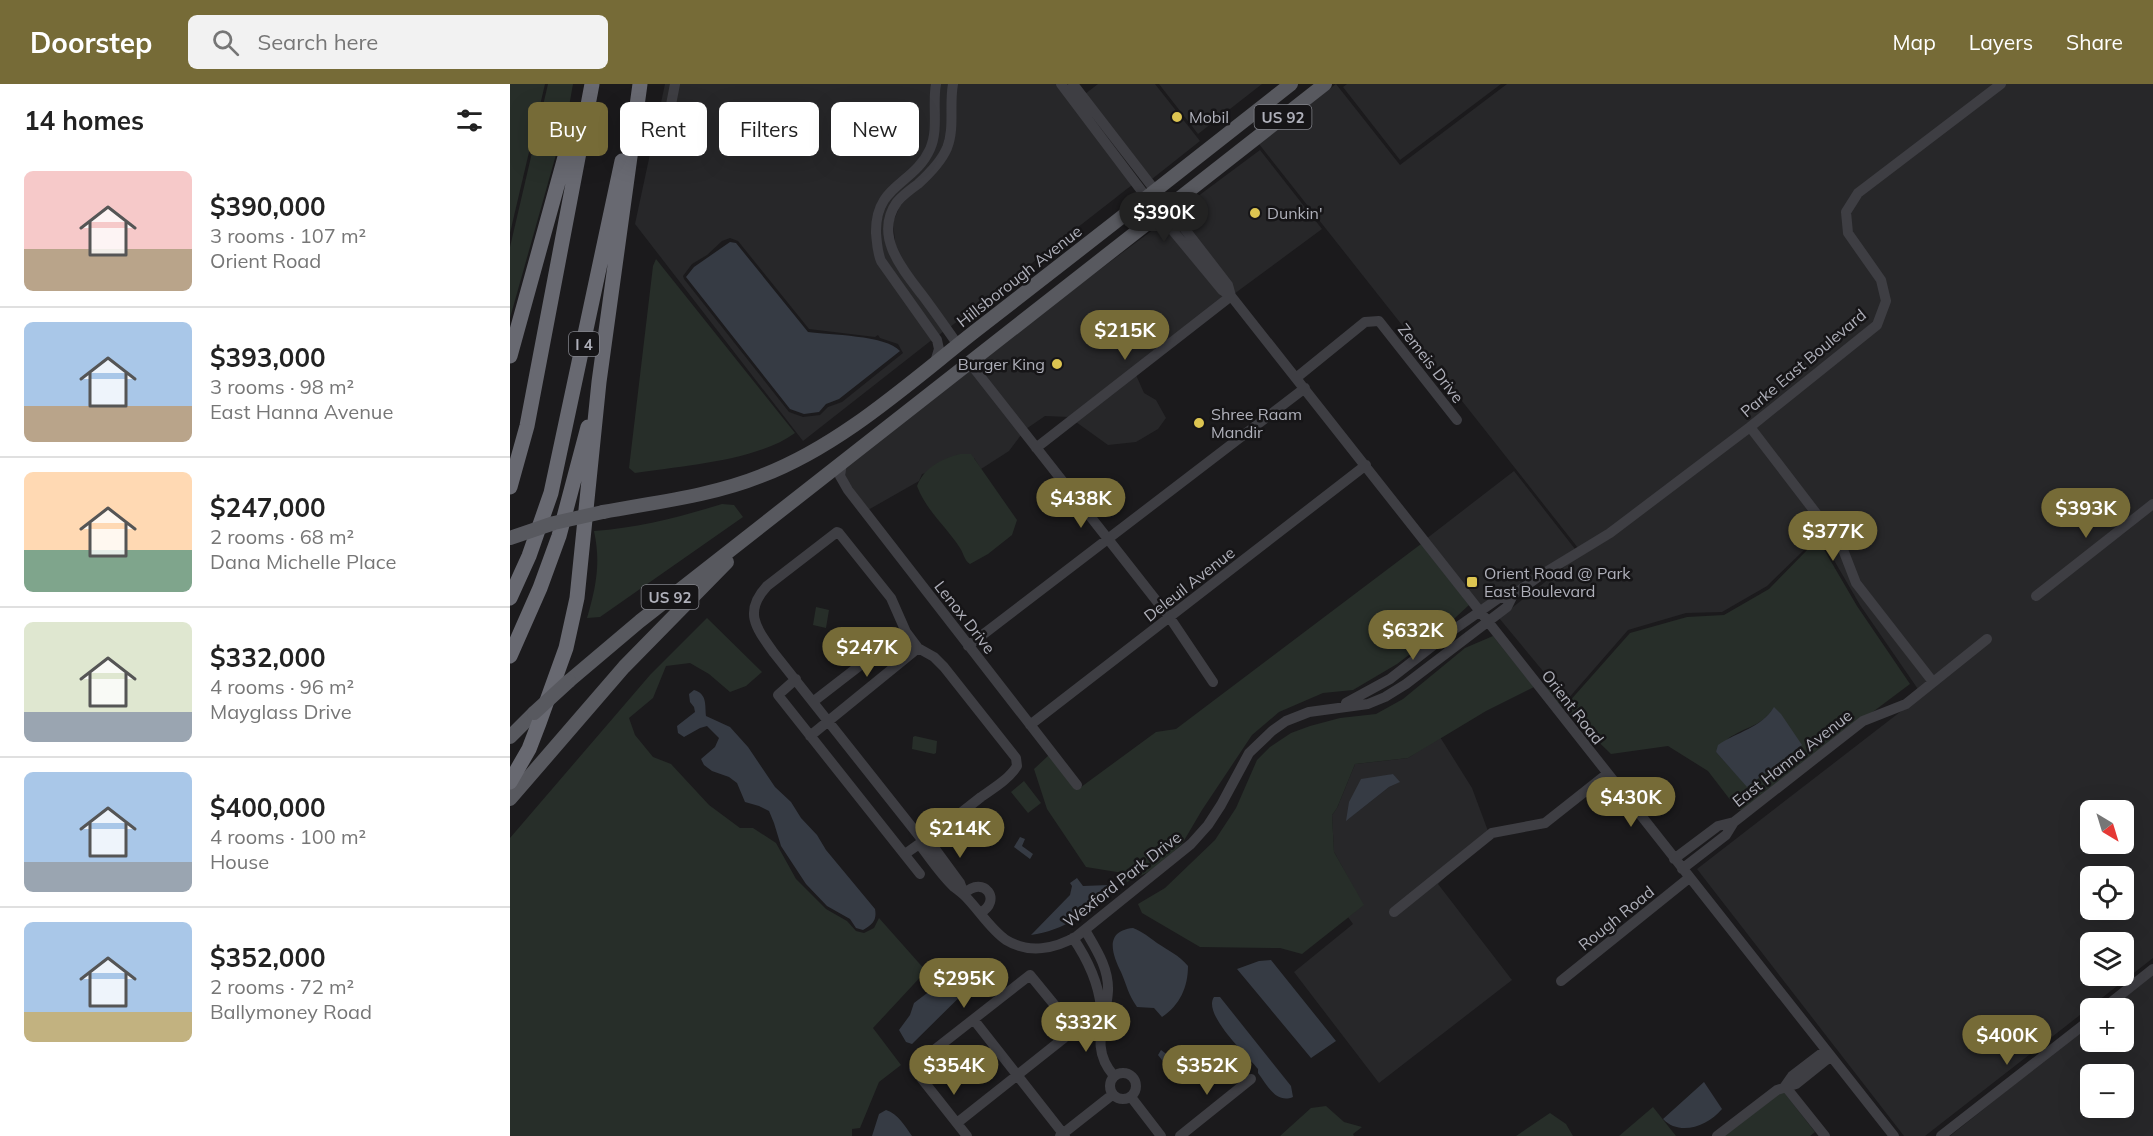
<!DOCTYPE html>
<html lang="en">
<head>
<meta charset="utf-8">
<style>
  :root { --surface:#fff; --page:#f2f2f2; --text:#222; --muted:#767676; --line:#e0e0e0; --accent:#766b37 }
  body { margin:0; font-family:Mulish,sans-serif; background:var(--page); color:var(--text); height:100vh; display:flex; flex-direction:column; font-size:22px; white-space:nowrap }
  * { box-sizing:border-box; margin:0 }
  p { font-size:20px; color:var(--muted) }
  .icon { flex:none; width:33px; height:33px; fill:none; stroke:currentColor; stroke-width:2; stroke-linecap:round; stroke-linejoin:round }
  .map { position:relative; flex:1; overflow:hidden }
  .side { display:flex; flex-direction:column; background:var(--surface); width:510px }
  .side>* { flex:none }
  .hud { position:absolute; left:18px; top:18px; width:570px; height:54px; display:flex; gap:12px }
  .needle { width:39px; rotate:142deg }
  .fabs { position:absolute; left:1570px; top:716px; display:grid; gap:12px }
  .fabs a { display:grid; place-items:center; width:54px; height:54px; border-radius:9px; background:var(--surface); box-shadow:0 6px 24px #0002; font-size:30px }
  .price { position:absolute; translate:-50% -51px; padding:0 14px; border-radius:21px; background:var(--accent); color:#fff; font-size:20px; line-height:39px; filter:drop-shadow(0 2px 3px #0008) }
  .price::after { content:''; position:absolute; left:50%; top:36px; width:18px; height:14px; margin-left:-9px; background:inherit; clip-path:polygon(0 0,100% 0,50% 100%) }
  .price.active { background:#222; color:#fff }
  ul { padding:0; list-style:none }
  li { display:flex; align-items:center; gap:18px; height:150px; padding:0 24px }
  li+li { border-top:2px solid var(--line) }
  li span { display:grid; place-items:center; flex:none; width:168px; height:120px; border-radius:9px; color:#555 }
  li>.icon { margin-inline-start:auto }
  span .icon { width:72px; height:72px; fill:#fffc; stroke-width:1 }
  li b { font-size:26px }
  h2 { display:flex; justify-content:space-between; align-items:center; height:72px; padding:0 24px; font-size:26px }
  .chip { padding:0 21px; border-radius:9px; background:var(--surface); box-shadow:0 6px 24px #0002; font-size:21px; line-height:54px }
  .chip.active { background:var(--accent); color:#fff }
  header { display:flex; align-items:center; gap:36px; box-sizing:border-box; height:84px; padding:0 30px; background:var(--accent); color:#fff }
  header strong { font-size:28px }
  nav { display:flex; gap:33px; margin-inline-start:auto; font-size:21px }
  .search { width:420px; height:54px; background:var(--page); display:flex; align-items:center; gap:15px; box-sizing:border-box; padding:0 21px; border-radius:9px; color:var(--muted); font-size:22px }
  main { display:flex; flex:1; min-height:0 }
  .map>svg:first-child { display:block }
  .built { fill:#272729; fill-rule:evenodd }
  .green { fill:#272e29; fill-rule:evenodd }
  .water { fill:#363b44 }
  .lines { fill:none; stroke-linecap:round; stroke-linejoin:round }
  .minor { stroke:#3e3e43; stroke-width:10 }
  .major { stroke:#58595f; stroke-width:14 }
  .highway { stroke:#686971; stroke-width:15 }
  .major-bridge { stroke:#58595f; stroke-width:14 }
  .poi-dot { fill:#ddc551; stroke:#161517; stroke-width:2 }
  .labels { text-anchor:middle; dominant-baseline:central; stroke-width:5; stroke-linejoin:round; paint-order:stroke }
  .shield { fill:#161517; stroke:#818289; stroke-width:1.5 }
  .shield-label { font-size:15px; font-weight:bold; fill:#afb0ba }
  .poi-label { font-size:16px; fill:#afb0ba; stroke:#161517; text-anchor:start }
  .street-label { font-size:16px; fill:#afb0ba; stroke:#161517 }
</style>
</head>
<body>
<header>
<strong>Doorstep</strong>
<div class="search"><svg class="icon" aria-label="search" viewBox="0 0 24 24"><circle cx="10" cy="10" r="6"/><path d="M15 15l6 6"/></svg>Search here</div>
<nav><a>Map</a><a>Layers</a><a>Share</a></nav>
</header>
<main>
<section class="side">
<h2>14 homes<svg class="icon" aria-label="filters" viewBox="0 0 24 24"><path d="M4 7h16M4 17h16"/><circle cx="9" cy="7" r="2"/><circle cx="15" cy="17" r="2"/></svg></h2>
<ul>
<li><span style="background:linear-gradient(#f6c9c9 65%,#b9a48a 0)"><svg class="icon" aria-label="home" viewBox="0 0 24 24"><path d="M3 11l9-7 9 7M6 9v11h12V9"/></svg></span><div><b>$390,000</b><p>3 rooms · 107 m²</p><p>Orient Road</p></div></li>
<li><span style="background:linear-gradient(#a9c7e8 70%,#b9a48a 0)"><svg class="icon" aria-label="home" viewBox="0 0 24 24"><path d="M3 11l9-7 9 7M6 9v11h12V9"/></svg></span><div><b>$393,000</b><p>3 rooms · 98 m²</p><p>East Hanna Avenue</p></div></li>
<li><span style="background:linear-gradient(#ffd9b3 65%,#7fa58c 0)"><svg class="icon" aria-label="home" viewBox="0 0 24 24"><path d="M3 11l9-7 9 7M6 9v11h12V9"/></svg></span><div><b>$247,000</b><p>2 rooms · 68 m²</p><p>Dana Michelle Place</p></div></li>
<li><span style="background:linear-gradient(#dfe7d0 75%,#9aa5b1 0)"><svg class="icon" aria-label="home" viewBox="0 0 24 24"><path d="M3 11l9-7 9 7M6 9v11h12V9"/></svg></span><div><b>$332,000</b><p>4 rooms · 96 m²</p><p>Mayglass Drive</p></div></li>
<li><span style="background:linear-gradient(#a9c7e8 75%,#9aa5b1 0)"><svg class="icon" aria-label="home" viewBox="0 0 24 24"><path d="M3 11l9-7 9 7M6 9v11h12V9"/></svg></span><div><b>$400,000</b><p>4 rooms · 100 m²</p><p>House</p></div></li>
<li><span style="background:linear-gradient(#a9c7e8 75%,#c2b280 0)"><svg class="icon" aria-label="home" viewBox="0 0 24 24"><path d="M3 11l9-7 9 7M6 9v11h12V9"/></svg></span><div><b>$352,000</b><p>2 rooms · 72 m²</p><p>Ballymoney Road</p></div></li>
</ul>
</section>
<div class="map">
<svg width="1643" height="1052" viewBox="0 0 1643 1052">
  <rect width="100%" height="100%" fill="#1b1a1c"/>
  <path class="built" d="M155,0h6l-6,33 7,3 7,-36h253l-1,44 -3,14 -9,18 -25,22 -21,62 60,95 -130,102 -168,-217zM220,154l8,3 71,88 66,8 3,-2 2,3 18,6 5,9 -61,49 -14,5 -8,8 -17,2 -14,-5 -105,-133 -1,-3 9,-12 15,-9 15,-14z
    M430,0h9l-2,47 -6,20 -57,76 60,104 -5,4 -52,-70 -6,-12v-36l11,-22 29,-24 17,-67z
    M447,0h100l75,101 -182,142 -54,-76 -3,-29 7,-16 44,-45z
    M588,0h57l45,57 -48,38 -67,-85z
    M649,0h103l-64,50z
    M826,0l64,81 107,-81h646v874l-228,178h-21l-207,-267 225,-174 -62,-90 -43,-74 -14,20 -36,35 -45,26 -36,1 -58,17 -61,70 -68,-82 83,-65 -323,-409zM1581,726h33v33h-33zM1581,792h33v33h-33zM1581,858h33v33h-33z
    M837,0h154l-101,76 -57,-73z
    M750,66l62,79 -88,65 -3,-11 -53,-72z
    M652,139l62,73 -155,121 -24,-1 -19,13 -51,-66z
    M459,284l52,67 -12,16 -28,18 -7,-11 -52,16 -3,7 -51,29 -24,-34 1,-11z
    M626,291l8,18 12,7 10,18 -8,11 -22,13 -28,3 -32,-23z
    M1004,387l61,78 -62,43 -34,14 -53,-67z
    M930,653l32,51 16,43 -99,80 5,6 61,-49 -17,16 74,96 -133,103 -85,-111 59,-48 -5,-7 15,-12 -29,-53 -2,-37 5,-7 18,-44 53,-6zM883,690l6,8 -10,5 -42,33 36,-43z
    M1643,889v163h-203l141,-113v18h33v-33h-14zM1581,990h33v33h-33z"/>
  <path class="green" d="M0,0h35l-35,149z
    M38,0h25l-5,28 -58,206v-71z
    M146,175l139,174c-38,28 -113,33 -160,40l-6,-5 24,-202z
    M450,370h11l46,66 -5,15 -24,19 -18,10c-6,-4 -6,-10 -10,-16 -14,-22 -33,-36 -43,-62 7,-18 24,-27 43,-32z
    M212,420l12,1 9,12 -143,100 -13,1c9,-31 14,-55 7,-87 44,-3 86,-14 128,-27z
    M1309,457l38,65 53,78 -168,126h-4l-30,-39 -40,-25 -57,8 -67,-65 6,-4 14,17 4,1 62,-70 57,-16 37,-2 45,-26 41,-42zM1264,624l-26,79 -1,-1 -31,-34c5,-6 11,-14 18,-17 19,-11 25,-8 40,-27z
    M911,460l48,61 -26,24 -46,35 -44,26 -30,3 -44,19 -27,23 -50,75 -20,34 -27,25 -28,13 -4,-9 -37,-6 -39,-58 -13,-40 15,-14 28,35 79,-58 20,-3z
    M306,523l13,3 -3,18 -13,-3z
    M197,534l55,54 -16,14 -16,6 -21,-18 -19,-11 -24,3 -13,32 -24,20 6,17 18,22 18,7 38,41 31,23h13l23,15 20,36 30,30 21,12 9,10 8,2 10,-5 5,-10 47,53 -53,57 28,37 -22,17 -19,46 -8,1v7h-342v-298l140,-163z
    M983,552l41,51 -48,24 -78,47 -53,6 -18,44 -5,7 2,37 30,53 -62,49 -22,-6 -80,-1 -58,-34 -4,-9 27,-16 50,-48 21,-32 21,-48 13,-13 21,-14 19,-7 30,-8 36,-4 27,-15 62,-51z
    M405,652l22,5 -1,12 -2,1 -22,-5 1,-12z
    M514,697l17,22 -13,10 -17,-21z
    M1273,1007l32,41 -5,4h-86z
    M816,1022l18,16 18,5 -9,7 1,2h-74l31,-28z
    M1143,1023l23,29h-57z
    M1040,1029l16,11 7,12h-57z"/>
  <path class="water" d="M220,158l6,1 72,89c21,3 78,3 92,19l-61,48 -13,5 -7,8 -15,2 -14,-5 -104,-132 8,-10z
    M184,606c13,4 11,14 12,26l24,11 18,20 27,40 16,15 10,16 16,17 9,15 49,59c2,11 -2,15 -12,21l-7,-2 -6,-9 -23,-13 -21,-22 -25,-38 -7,-23 -5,-12 -10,-5 -14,-4 -8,-19 -8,-6 -17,-6 -8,-6 -3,-6 14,-12 4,-9 -12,-12 -7,2 -16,9 -6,-4 -1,-7 18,-14 -1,-5 -4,-5 -1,-8z
    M1264,623l7,7 21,31 -55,42 -31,-35 2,-7c20,-14 42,-16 56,-38z
    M883,690l7,8 -11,5 -43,34 3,-19 12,-23z
    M510,753l5,2 -3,7 11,8 -3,5 -16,-12z
    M567,794l6,8 26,-1 2,4c-21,23 -48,42 -80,46l39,-40 2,-9 -2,-3z
    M623,844c10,4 16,9 24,15 12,8 22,12 31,23 0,21 -8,39 -26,51l-8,-9 -17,-1c-9,-13 -10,-21 -16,-35 -9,-18 -17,-41 12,-44z
    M761,876l65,81 -25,17 -74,-89 22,-8z
    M446,882l31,4 -75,74 -6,-2 -7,-12 11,-15 4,-12 29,-22z
    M704,913h6l71,89 2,11c-17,7 -26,-12 -35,-24v-4c-11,-14 -56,-55 -44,-72z
    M651,966l8,6 1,5 8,-2 1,5 -7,6 -3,-1 -11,-14z
    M1194,998l18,27c-15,18 -43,27 -59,10z
    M376,1026c12,4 19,16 26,26h-40l7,-22z"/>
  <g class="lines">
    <path class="minor" d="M443,0c-4,21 2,44 -6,64 -6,14 -18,26 -29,36 -7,5 -15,11 -21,18 -24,34 6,68 26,94 12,16 23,32 35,49
      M551,0l98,130 63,76 9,6 663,840
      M563,0l155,201 3,11
      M159,31l6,-31
      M425,278l4,-13 -2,-9 -56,-79c-4,-10 -4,-18 -5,-28 -1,-49 38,-48 54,-84 9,-20 2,-44 6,-65
      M459,278l201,256 43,64
      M786,294l69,-56 14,-1 78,99
      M1240,343l92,120 14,36 77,99
      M526,364l195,-152
      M332,379l-2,13 8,14 229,295
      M1526,512l117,-92
      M458,562l337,-258
      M286,595l-18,16 142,179
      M304,617l84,-65 8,-4
      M836,619l44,-24 59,-46 50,-35 14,-3
      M520,641l336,-260
      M300,652l108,-88
      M417,754l33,45 4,11
      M409,760c11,14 22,31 35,43 4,3 8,6 11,9 14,14 25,33 41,44 23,14 49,9 71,-4l114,-92 17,-19 13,-20 28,-52 23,-22 14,-10 23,-9 59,-8 17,-7 21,-13 101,-77 6,-12 28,-20 69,-42 140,-106 127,-102 9,-24 -5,-21 -33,-47 -2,-21 12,-19 143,-109
      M395,770c26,-18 51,-37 76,-57 13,-9 28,-18 36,-31l-1,-8 -72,-91 -10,-10 -16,-9 -12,-16 -15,-34 -52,-65 -2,-1 -70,54c-24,26 -11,42 7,67l149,188
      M1164,775l44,-33 16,-4
      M1172,785l44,-34 8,-13 129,-101 43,-17 81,-65
      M454,810c20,-20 39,7 16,19
      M884,828l98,-79 53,-10 62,-49
      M575,846c11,19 24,38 23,61 -2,33 -19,56 6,85
      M563,854c15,22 25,43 28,69
      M1051,897l128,-103
      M1594,924l49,-39
      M464,936l91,116
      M600 1002a13 13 0 1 1 26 0a13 13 0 1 1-26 0Z
      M1275,1002l40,50
      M1275,1002l7,-10 34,-26
      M621,1013l30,39
      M447,1039l107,-85c6,-7 6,-11 2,-19l-36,-44 -115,90 -1,4 53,67
      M550,1052l52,-41
      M670,1052l71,-57
      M1207,1052l60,-46 19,-6 35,-28
      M1431,1052l150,-117"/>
    <path class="major" d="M93,428c53,-10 108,-16 158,-36 79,-30 147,-92 213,-144 106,-82 212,-165 317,-248
      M59,597l71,-60 685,-537
      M0,653l24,-24
      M0,715l114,-132 103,-105"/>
    <path class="highway" d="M0,272l68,-246
      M0,403l17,-61 65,-342
      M0,514l19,-42 22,-63 71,-332
      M0,572l30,-68 19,-52 29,-109
      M0,698l19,-33 10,-26 27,-75 11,-50 22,-216 41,-298"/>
    <path class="major-bridge" d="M0,454l44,-15 49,-11
      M24,629l35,-32"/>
  </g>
  <g class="poi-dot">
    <circle cx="667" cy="33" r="6"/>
    <circle cx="745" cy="129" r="6"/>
    <circle cx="547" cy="280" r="6"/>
    <circle cx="689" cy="339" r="6"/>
    <rect x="956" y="492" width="12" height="12" rx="3"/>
  </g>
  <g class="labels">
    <g class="shield">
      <rect x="744.5" y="21" width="57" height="24" rx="4.5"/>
      <rect x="59" y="248" width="30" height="24" rx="4.5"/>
      <rect x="131.5" y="501" width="57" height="24" rx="4.5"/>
    </g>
    <g class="shield-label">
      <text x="773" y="33">US 92</text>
      <text x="74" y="260">I 4</text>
      <text x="160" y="513">US 92</text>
    </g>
    <g class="poi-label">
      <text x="679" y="33">Mobil</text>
      <text x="757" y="129">Dunkin'</text>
      <text x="535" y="280" text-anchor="end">Burger King</text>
      <text x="701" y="330">Shree Raam<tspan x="701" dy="18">Mandir</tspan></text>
      <text x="974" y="489">Orient Road @ Park<tspan x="974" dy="18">East Boulevard</tspan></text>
    </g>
    <g class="street-label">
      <text transform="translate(509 192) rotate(-38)">Hillsborough Avenue</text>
      <text transform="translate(921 279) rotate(52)">Zemeis Drive</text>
      <text transform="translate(1293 279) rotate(-40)">Parke East Boulevard</text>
      <text transform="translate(679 500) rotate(-38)">Deleuil Avenue</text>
      <text transform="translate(455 533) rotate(52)">Lenox Drive</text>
      <text transform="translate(1063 623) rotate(52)">Orient Road</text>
      <text transform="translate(1282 674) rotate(-38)">East Hanna Avenue</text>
      <text transform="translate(612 795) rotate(-38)">Wexford Park Drive</text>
      <text transform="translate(1106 834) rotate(-39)">Rough Road</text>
    </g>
  </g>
</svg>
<div class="fabs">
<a><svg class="needle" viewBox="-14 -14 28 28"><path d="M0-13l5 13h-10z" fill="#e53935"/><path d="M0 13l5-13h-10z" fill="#767676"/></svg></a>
<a><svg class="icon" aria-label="locate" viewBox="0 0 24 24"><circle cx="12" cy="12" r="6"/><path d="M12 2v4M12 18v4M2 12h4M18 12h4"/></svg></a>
<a><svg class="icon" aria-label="layers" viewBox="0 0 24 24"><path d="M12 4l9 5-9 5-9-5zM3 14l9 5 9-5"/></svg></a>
<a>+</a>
<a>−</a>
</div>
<b class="price active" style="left:654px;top:159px">$390K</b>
<b class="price" style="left:615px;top:277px">$215K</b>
<b class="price" style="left:571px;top:445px">$438K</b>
<b class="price" style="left:1576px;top:455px">$393K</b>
<b class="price" style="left:1323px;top:478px">$377K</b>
<b class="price" style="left:903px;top:577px">$632K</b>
<b class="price" style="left:357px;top:594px">$247K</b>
<b class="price" style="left:1121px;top:744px">$430K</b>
<b class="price" style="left:450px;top:775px">$214K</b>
<b class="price" style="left:454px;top:925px">$295K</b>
<b class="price" style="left:576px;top:969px">$332K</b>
<b class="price" style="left:1497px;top:982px">$400K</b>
<b class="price" style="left:444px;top:1012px">$354K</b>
<b class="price" style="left:697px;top:1012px">$352K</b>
<div class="hud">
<a class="chip active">Buy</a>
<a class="chip">Rent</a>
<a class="chip">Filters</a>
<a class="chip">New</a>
</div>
</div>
</main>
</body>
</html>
